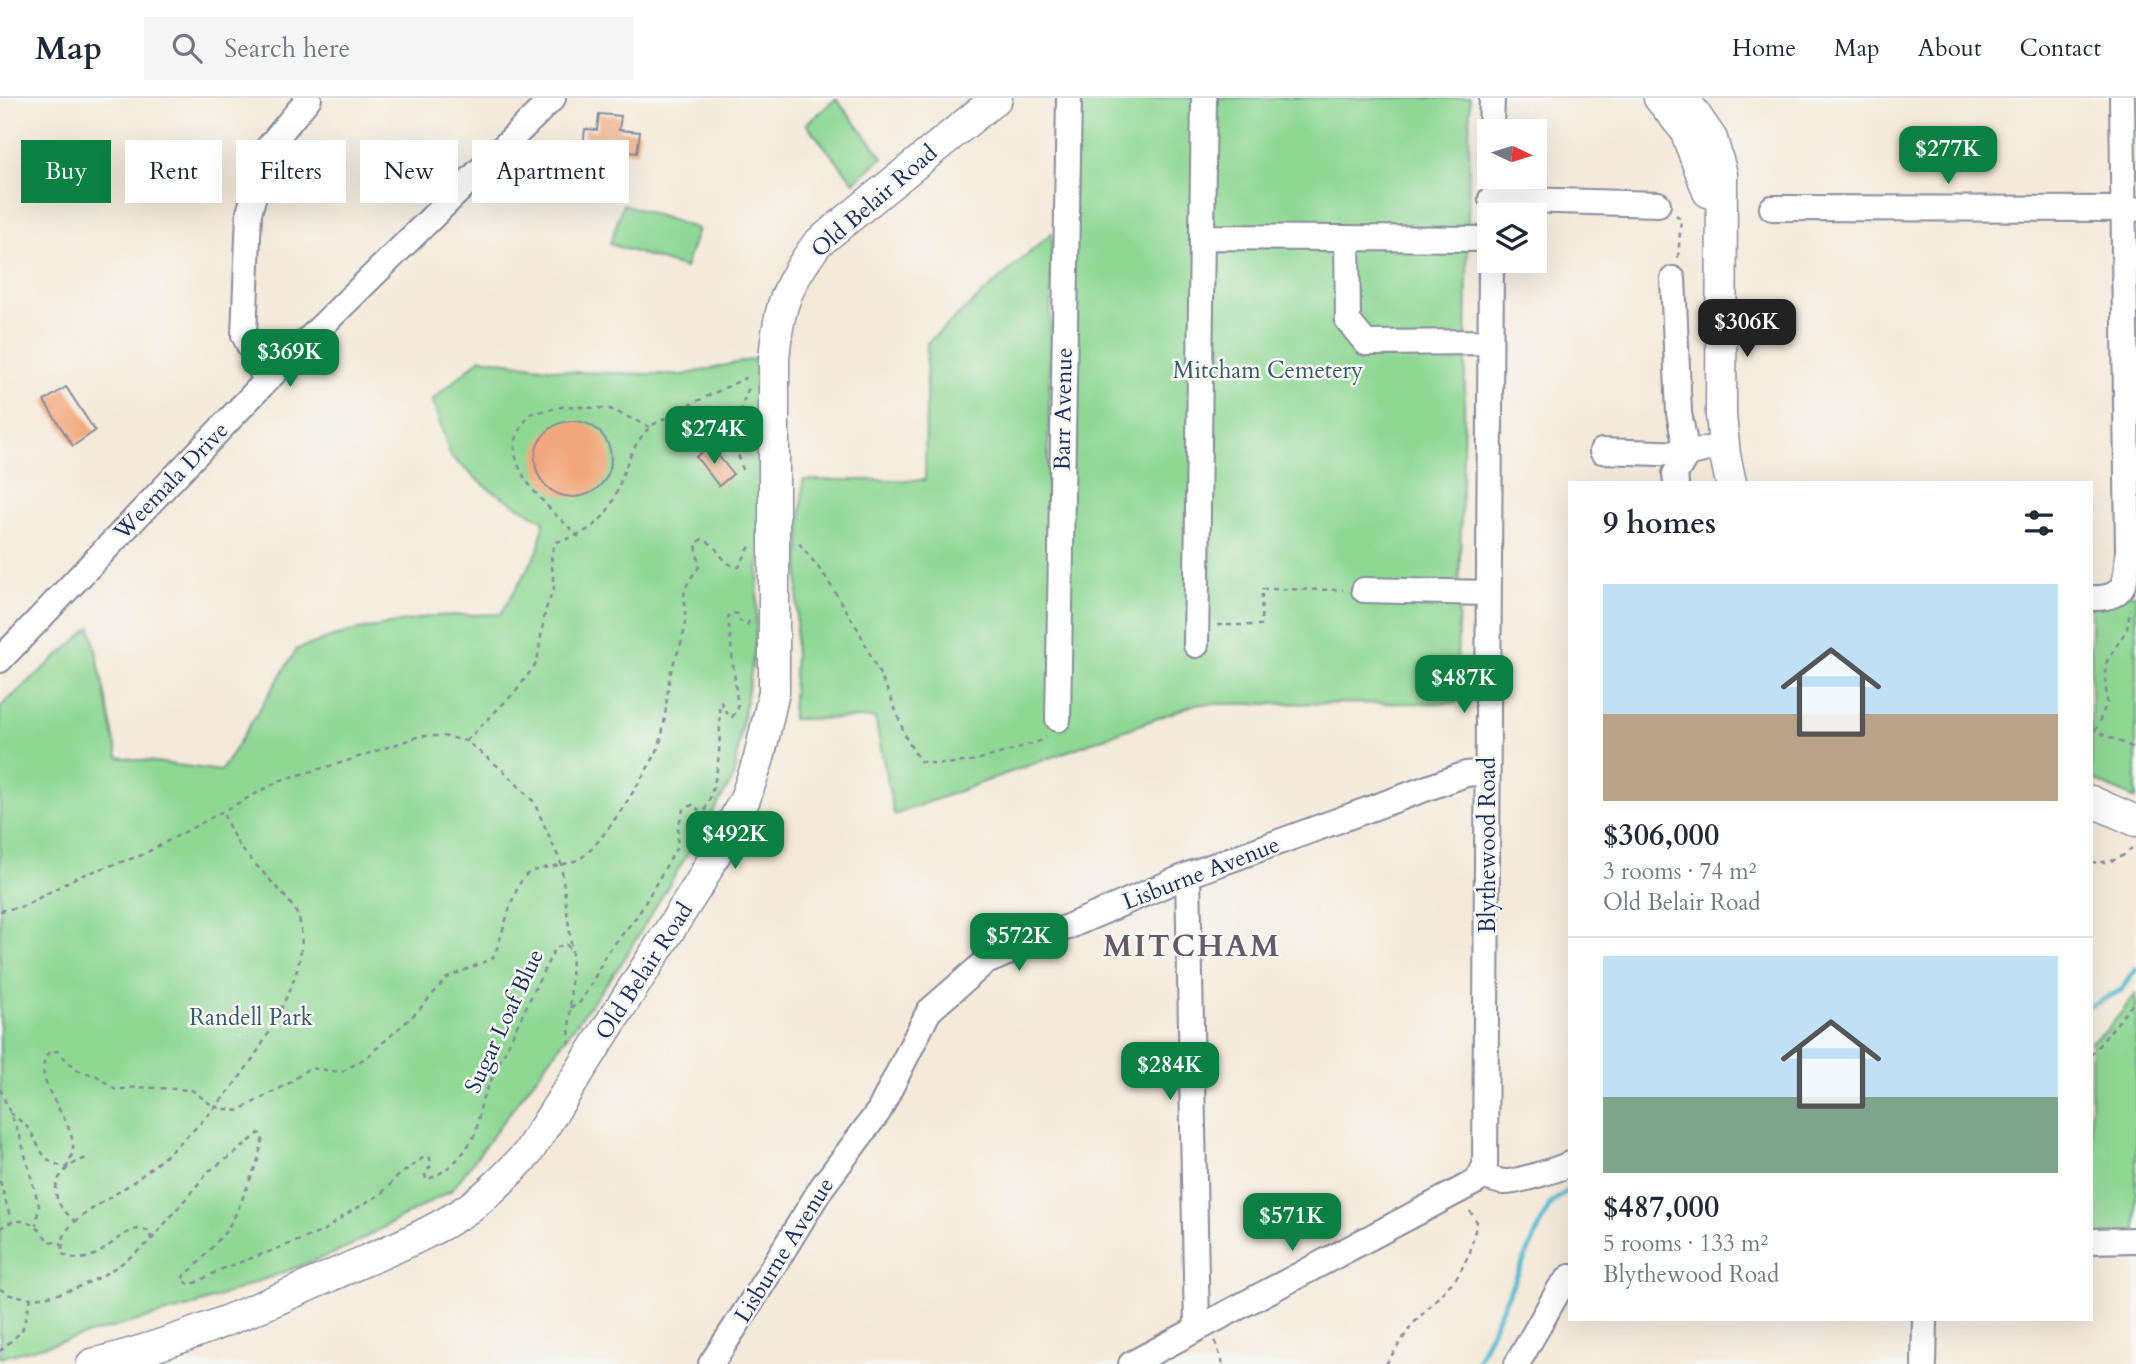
<!DOCTYPE html>
<html lang="en">
<head>
<meta charset="utf-8">
<style>
  :root { --surface:#fff; --page:#f6f6f7; --text:#1f2937; --muted:#747a83; --line:#e0e1e3; --accent:#0b8043 }
  body { margin:0; font-family:Cardo,serif; background:var(--page); color:var(--text); height:100vh; display:flex; flex-direction:column; font-size:26px; white-space:nowrap }
  * { box-sizing:border-box; margin:0 }
  p { font-size:23px; color:var(--muted) }
  .icon { flex:none; width:38px; height:38px; fill:none; stroke:currentColor; stroke-width:2; stroke-linecap:round; stroke-linejoin:round }
  .map { position:relative; flex:1; overflow:hidden }
  .details { position:absolute; left:1568px; top:383px; width:525px; height:840px; display:flex; flex-direction:column; background:var(--surface); border-radius:0px; box-shadow:0 7px 28px #0002 }
  .details>* { flex:none }
  .guide { position:absolute; left:21px; top:42px; width:665px; height:63px; display:flex; gap:14px }
  .needle { width:46px; rotate:94deg }
  .tools { position:absolute; left:1477px; top:21px; display:grid; gap:14px }
  .tools a { display:grid; place-items:center; width:70px; height:70px; border-radius:0px; background:var(--surface); box-shadow:0 7px 28px #0002; font-size:35px }
  .price { position:absolute; translate:-50% -60px; padding:0 16px; border-radius:14px; background:var(--accent); color:#fff; font-size:23px; line-height:46px; filter:drop-shadow(0 2px 4px #0008) }
  .price::after { content:''; position:absolute; left:50%; top:42px; width:21px; height:16px; margin-left:-10px; background:inherit; clip-path:polygon(0 0,100% 0,50% 100%) }
  .price.on { background:#222; color:#fff }
  ul { padding:0; list-style:none }
  li { display:grid; align-content:center; gap:14px; height:371px; padding:0 35px }
  li+li { border-top:2px solid var(--line) }
  li span { display:grid; place-items:center; height:217px; border-radius:0px; color:#555 }
  li>.icon { margin-inline-start:auto }
  span .icon { width:126px; height:126px; fill:#fffc; stroke-width:1 }
  li b { font-size:30px }
  h2 { display:flex; justify-content:space-between; align-items:center; height:84px; padding:0 35px; font-size:30px }
  .pill { padding:0 24px; border-radius:0px; background:var(--surface); box-shadow:0 7px 28px #0002; font-size:24px; line-height:63px }
  .pill.on { background:var(--accent); color:#fff }
  header { display:flex; align-items:center; gap:42px; box-sizing:border-box; height:98px; padding:0 35px; background:var(--surface); border-bottom:2px solid var(--line) }
  header strong { font-size:33px }
  nav { display:flex; gap:38px; margin-inline-start:auto; font-size:24px }
  .search { width:490px; height:63px; background:var(--page); display:flex; align-items:center; gap:18px; box-sizing:border-box; padding:0 24px; border-radius:0px; color:var(--muted); font-size:26px }
  .map>svg:first-child { display:block }
  .green { fill:#8fd894; stroke:#558479; stroke-width:2 }
  .lines { fill:none; stroke-linecap:round; stroke-linejoin:round }
  .stream { stroke:#55bbd3; stroke-width:5 }
  .building { fill:#f2a87b }
  .minor-casing { stroke:#888c9c; stroke-width:28 }
  .major-casing { stroke:#888c9c; stroke-width:33 }
  .path { stroke:#888c9c; stroke-width:2.5; stroke-dasharray:5 5; stroke-linecap:butt }
  .minor { stroke:#fff; stroke-width:24 }
  .major { stroke:#fff; stroke-width:30 }
  .labels { text-anchor:middle; dominant-baseline:central; stroke-width:5; stroke-linejoin:round; paint-order:stroke }
  .street-label { font-size:23px; fill:#1b2f5e; stroke:#f6f6f2 }
  .park-label { font-size:23px; fill:#38596c; stroke:#f6f6f2 }
  .district-label { font-size:30px; font-weight:bold; letter-spacing:2px; fill:#665968; stroke:#f6f6f2 }
</style>
</head>
<body>
<header>
<strong>Map</strong>
<div class="search"><svg class="icon" aria-label="search" viewBox="0 0 24 24"><circle cx="10" cy="10" r="6"/><path d="M15 15l6 6"/></svg>Search here</div>
<nav><a>Home</a><a>Map</a><a>About</a><a>Contact</a></nav>
</header>
<div class="map">
<svg width="2136" height="1266" viewBox="0 0 2136 1266">
  <rect width="100%" height="100%" fill="#f6f6f2"/>
  <filter id="ink" filterUnits="userSpaceOnUse"><feTurbulence type="fractalNoise" baseFrequency=".0143" numOctaves="2"/><feDisplacementMap in="SourceGraphic" scale="14" xChannelSelector="R" yChannelSelector="G"/><feConvolveMatrix kernelMatrix="1 2 1 2 8 2 1 2 1" color-interpolation-filters="sRGB"/></filter>
  <filter id="wash" filterUnits="userSpaceOnUse"><feTurbulence type="fractalNoise" baseFrequency=".00686" numOctaves="4" result="noise"/><feDisplacementMap in="SourceGraphic" scale="28" xChannelSelector="R" yChannelSelector="G"/><feGaussianBlur stdDeviation="1.57" result="paint"/><feColorMatrix in="noise" values="0 0 0 0 0 0 0 0 0 0 0 0 0 0 0 0 0 1.4 0 .05"/><feComposite in="paint" operator="in"/></filter>
  <g filter="url(#wash)">
    <rect width="100%" height="100%" fill="#f5eada"/>
    <path class="green" d="M1075,0h395l-4,245 -10,360 -260,1 -302,111 -19,-97 -83,1 11,-239h122l2,-137 125,-110 -5,296h21z
      M836,1l47,58 -29,25 -48,-58z
      M623,106l75,25 -13,39 -75,-24z
      M762,259l1,113 -8,178 -22,131 -112,185 -169,226 -112,61 -147,55 -193,52v-651l91,-80 27,130 103,14 76,-122 52,-17 83,-16 69,-2 37,-63 6,-30 -55,-32 -38,-32 -19,-57 49,-42 93,14 109,3z
      M2118,496h18v205l-45,-20v-181z
      M2136,896v247h-45v-200l15,-10z"/>
    <g class="lines">
      <path class="stream" d="M2091,908l29,-15 16,-22
        M1476,1266l74,-160 20,-15"/>
    </g>
    <g id="blocks">
      <path class="building" d="M599,16l22,2 -2,14 21,2 -3,21 -23,-3 -1,13 -18,-2 1,-13 -13,-1 2,-18 12,1z
        M66,289l29,44 -22,15 -29,-45z
        M535 361a38 38 0 1 1 76 0a38 38 0 1 1-76 0Z
        M710,347l23,29 -14,12 -23,-29z"/>
    </g>
  </g>
  <g filter="url(#ink)">
    <use href="#blocks" fill-opacity="0" stroke="#888c9c" stroke-width="2"/>
    <g class="lines">
      <g class="minor-casing">
        <path id="minor" d="M1491,33l1,-33
          M1491,101l167,5
          M1772,110l364,1
          M1202,139l287,2
          M1347,140l1,83 18,22 124,-1
          M1673,181l6,134 8,41 -12,20 1,9
          M266,283l-22,-46 5,-122 18,-64 42,-51
          M1602,353l85,3 37,-9
          M1364,492l124,3
          M2091,500c36,2 35,-18 37,-48l-6,-452
          M1196,547l8,-547
          M0,562l266,-279 287,-283
          M1058,621l11,-621
          M1188,777l9,453
          M1481,1078c8,2 15,5 23,6 10,1 55,-13 66,-18
          M2091,1143l45,-1
          M711,1266l41,-63 70,-114 57,-76 50,-100 55,-48 204,-88 278,-101 21,-2
          M1131,1266l346,-183 8,-15 6,-905
          M1517,1266l43,-76 10,-11
          M1924,1266l1,-44"/>
      </g>
      <g class="major-casing">
        <path id="major" d="M1659,0l26,32 23,62
          M1684,0l28,41 10,35 -1,241 4,40 6,28
          M2091,703l45,20
          M92,1266c81,-19 158,-52 234,-86 48,-22 99,-40 143,-70 21,-15 40,-35 58,-54l174,-273 44,-82 14,-41 15,-66v-332c4,-52 12,-74 43,-116l180,-146"/>
      </g>
      <path class="path" d="M1676,117l5,4 -3,39
        M743,372l-9,-28 9,-40 7,-17
        M579,439c-23,-23 -67,-58 -64,-93 1,-9 10,-22 14,-30l37,-8 44,3 40,18
        M799,445l26,33 34,55 32,67 16,42 13,21c39,9 82,-8 120,-20l6,-5
        M1217,527h44l1,-36 81,1
        M2091,631l45,20
        M2095,633l12,-28 -2,-30 2,-12 20,-32 3,-20
        M466,643l51,-51 20,-28 8,-51 9,-22 -3,-35 5,-12c78,-19 51,-72 94,-115 5,-4 13,-7 19,-11 26,-15 55,-27 82,-41
        M2091,764c17,2 33,-3 43,-17
        M0,813l24,-5 53,-29 65,-22 139,-75 63,-18 76,-26h23l23,5 38,30 30,31 27,61 11,88 -3,93
        M570,909l8,-2 14,-22 14,-29 32,-39 39,-68 1,-20 5,-17 11,-6 5,7 6,-1c15,-32 16,-70 14,-105l2,-3 7,13 4,2 6,-8 -10,-92 3,-4 7,1 2,7 7,4 3,-5
        M2091,957l45,-55
        M0,991l20,47 19,70 -3,19
        M10,1015c5,4 13,9 18,15 13,18 12,35 39,39 2,-6 7,-14 6,-21 -1,-31 -45,-66 -24,-94l8,-1 20,19 20,6 19,14 22,-3 54,3 22,17 23,4 51,-27 21,-16 33,4 25,-15 50,-45 30,-34 46,-20c9,-19 20,-72 33,-83 11,-9 44,-9 55,-17 22,-15 61,-79 74,-103 12,-22 10,-59 16,-84 4,-14 11,-26 13,-40 5,-33 -10,-33 15,-64l-3,-23 6,-5c17,5 19,27 37,28l11,-21
        M0,1083l11,39
        M76,1124c-5,-5 -13,-11 -16,-17 -13,-23 7,-41 27,-47
        M0,1131c18,-16 37,-6 48,12l14,3
        M151,1142l58,-69 29,-20 21,-18 4,4 -5,23 -21,52 -11,19 -32,37 -9,6 -3,6 9,5 31,-16 100,-37 26,-19 33,-19 16,-17 27,-20 6,1 1,8 -6,7 1,7c19,-7 33,-20 44,-37 11,-15 7,-34 15,-50 23,-48 46,-97 70,-145l11,-4 6,7
        M0,1191l10,6 21,3
        M1215,1243l8,23
        M0,1253l22,-20 9,-33c44,-2 88,-29 120,-58l-1,-9c-4,0 -8,-2 -11,-2 -26,3 -43,43 -76,25 -1,-9 -1,-17 5,-25 10,-14 53,-37 69,-50 64,-49 118,-109 150,-183 11,-24 19,-51 12,-77 -5,-18 -44,-53 -57,-70 -9,-11 -14,-25 -20,-38
        M1386,1266l26,-39 46,-49 12,-24 7,-30 -9,-14"/>
      <use href="#minor" class="minor"/>
      <use href="#major" class="major"/>
    </g>
  </g>
  <g class="labels">
    <g class="street-label">
      <text transform="translate(874 103) rotate(-41)">Old Belair Road</text>
      <text transform="translate(1063 311) rotate(-89)">Barr Avenue</text>
      <text transform="translate(171 383) rotate(-46)">Weemala Drive</text>
      <text transform="translate(1487 747) rotate(-90)">Blythewood Road</text>
      <text transform="translate(1201 775) rotate(-21)">Lisburne Avenue</text>
      <text transform="translate(644 873) rotate(-57)">Old Belair Road</text>
      <text transform="translate(504 923) rotate(-65)">Sugar Loaf Blue</text>
      <text transform="translate(784 1152) rotate(-58)">Lisburne Avenue</text>
    </g>
    <g class="park-label">
      <text x="1268" y="272">Mitcham Cemetery</text>
      <text x="251" y="919">Randell Park</text>
    </g>
    <g class="district-label">
      <text x="1192" y="848">MITCHAM</text>
    </g>
  </g>
</svg>
<div class="tools">
<a><svg class="needle" viewBox="-14 -14 28 28"><path d="M0-13l5 13h-10z" fill="#e53935"/><path d="M0 13l5-13h-10z" fill="#747a83"/></svg></a>
<a><svg class="icon" aria-label="layers" viewBox="0 0 24 24"><path d="M12 4l9 5-9 5-9-5zM3 14l9 5 9-5"/></svg></a>
</div>
<b class="price" style="left:1948px;top:88px">$277K</b>
<b class="price on" style="left:1747px;top:261px">$306K</b>
<b class="price" style="left:290px;top:291px">$369K</b>
<b class="price" style="left:714px;top:368px">$274K</b>
<b class="price" style="left:1464px;top:617px">$487K</b>
<b class="price" style="left:735px;top:773px">$492K</b>
<b class="price" style="left:1019px;top:875px">$572K</b>
<b class="price" style="left:1170px;top:1004px">$284K</b>
<b class="price" style="left:1292px;top:1155px">$571K</b>
<div class="guide">
<a class="pill on">Buy</a>
<a class="pill">Rent</a>
<a class="pill">Filters</a>
<a class="pill">New</a>
<a class="pill">Apartment</a>
</div>
<section class="details">
<h2>9 homes<svg class="icon" aria-label="filters" viewBox="0 0 24 24"><path d="M4 7h16M4 17h16"/><circle cx="9" cy="7" r="2"/><circle cx="15" cy="17" r="2"/></svg></h2>
<ul>
<li><span style="background:linear-gradient(#bfe0f5 60%,#b9a48a 0)"><svg class="icon" aria-label="home" viewBox="0 0 24 24"><path d="M3 11l9-7 9 7M6 9v11h12V9"/></svg></span><div><b>$306,000</b><p>3 rooms · 74 m²</p><p>Old Belair Road</p></div></li>
<li><span style="background:linear-gradient(#bfe0f5 65%,#7fa58c 0)"><svg class="icon" aria-label="home" viewBox="0 0 24 24"><path d="M3 11l9-7 9 7M6 9v11h12V9"/></svg></span><div><b>$487,000</b><p>5 rooms · 133 m²</p><p>Blythewood Road</p></div></li>
</ul>
</section>
</div>
</body>
</html>
